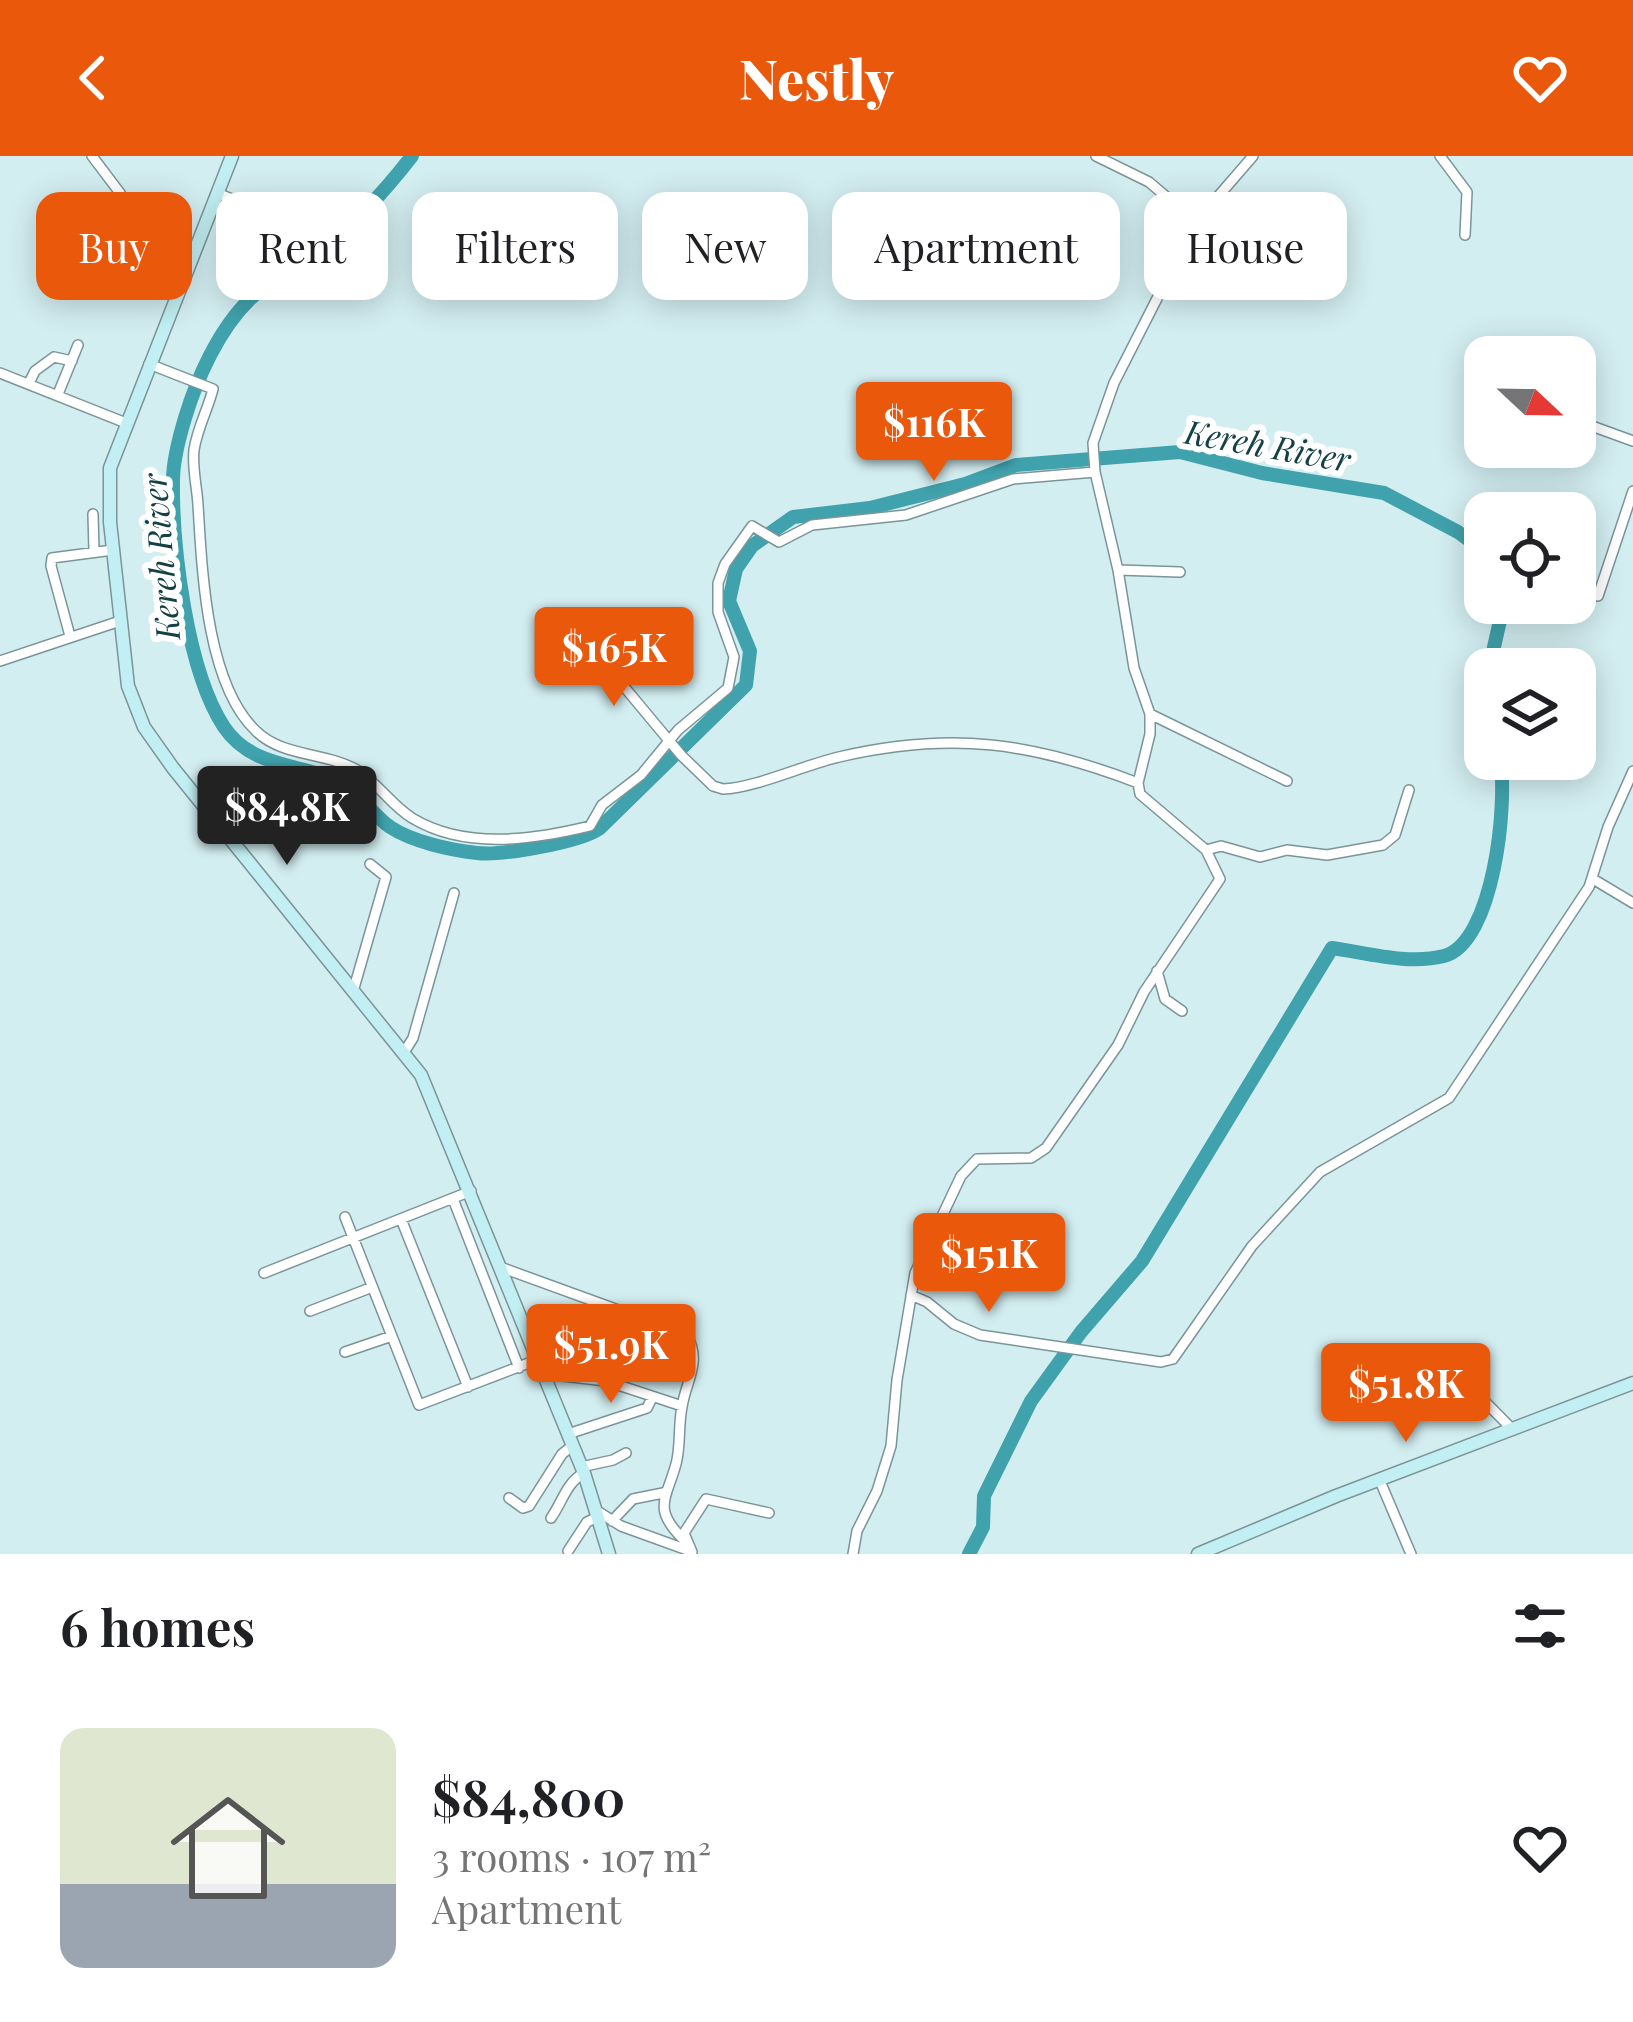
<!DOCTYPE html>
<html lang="en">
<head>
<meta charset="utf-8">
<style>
  :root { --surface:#fff; --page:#f6f6f6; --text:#202124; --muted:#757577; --line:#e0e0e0; --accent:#ea580c }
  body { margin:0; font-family:"Playfair Display",serif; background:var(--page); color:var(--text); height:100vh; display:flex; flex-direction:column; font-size:45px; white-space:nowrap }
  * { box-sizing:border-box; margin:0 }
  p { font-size:39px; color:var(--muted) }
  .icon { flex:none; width:66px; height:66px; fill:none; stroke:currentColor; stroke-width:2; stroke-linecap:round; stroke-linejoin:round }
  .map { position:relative; height:1398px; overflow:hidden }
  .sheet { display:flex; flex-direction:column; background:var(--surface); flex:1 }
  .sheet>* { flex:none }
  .guide { position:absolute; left:36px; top:36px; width:1563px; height:108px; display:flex; gap:24px }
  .needle { width:78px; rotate:112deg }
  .controls { position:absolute; left:1464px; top:180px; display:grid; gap:24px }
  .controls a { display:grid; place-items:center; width:132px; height:132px; border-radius:24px; background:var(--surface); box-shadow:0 6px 30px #0003; font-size:60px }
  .price { position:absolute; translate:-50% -102px; padding:0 27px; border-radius:12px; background:var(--accent); color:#fff; font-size:39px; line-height:78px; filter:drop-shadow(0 3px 6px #0008) }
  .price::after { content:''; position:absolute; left:50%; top:72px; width:36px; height:27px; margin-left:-18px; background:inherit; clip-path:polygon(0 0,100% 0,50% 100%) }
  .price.selected { background:#222; color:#fff }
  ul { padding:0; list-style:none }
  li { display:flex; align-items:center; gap:36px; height:300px; padding:0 60px }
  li+li { border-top:3px solid var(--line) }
  li span { display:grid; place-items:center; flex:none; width:336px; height:240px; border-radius:24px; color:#555 }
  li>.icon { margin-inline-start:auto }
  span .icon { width:144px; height:144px; fill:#fffc; stroke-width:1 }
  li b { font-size:51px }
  h2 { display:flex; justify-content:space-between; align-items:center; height:144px; padding:0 60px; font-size:51px }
  .chip { padding:0 42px; border-radius:24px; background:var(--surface); box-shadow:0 6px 30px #0003; font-size:42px; line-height:108px }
  .chip.selected { background:var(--accent); color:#fff }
  header { display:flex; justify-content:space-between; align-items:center; height:156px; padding:0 60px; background:var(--accent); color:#fff; font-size:54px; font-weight:800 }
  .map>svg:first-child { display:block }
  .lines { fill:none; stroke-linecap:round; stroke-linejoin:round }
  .river { stroke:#40a2ac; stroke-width:14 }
  .street-casing { stroke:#7b9497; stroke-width:12 }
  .secondary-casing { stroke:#7b9497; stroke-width:15 }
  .street { stroke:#fff; stroke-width:9 }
  .secondary { stroke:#c1eff3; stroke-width:12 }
  .labels { text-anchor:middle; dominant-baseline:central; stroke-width:12; stroke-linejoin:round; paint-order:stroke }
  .water-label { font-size:33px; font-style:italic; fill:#144145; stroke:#fff }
</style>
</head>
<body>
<header><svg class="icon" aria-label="back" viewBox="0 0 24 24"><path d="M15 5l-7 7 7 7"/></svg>Nestly<svg class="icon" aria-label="heart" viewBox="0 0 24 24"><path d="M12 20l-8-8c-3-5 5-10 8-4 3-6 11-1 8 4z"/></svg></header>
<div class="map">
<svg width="1633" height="1398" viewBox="0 0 1633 1398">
  <rect width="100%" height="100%" fill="#d3eef1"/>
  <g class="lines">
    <path class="river" d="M412,0c-24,31 -50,61 -82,85 -26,19 -56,36 -80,58 -31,30 -53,79 -65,119 -6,20 -12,42 -12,62 -1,67 14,191 51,247 27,40 72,36 112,53 23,11 34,33 54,47 23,15 60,23 87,26 24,3 104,-11 123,-25l146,-143 4,-34 -21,-50 7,-32 16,-23 41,-29 77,-9 95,-24 51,-19 164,-13 82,21 122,20 74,39 27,20
      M1489,513l15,-66
      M969,1398l14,-27 1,-31 47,-95 50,-69 61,-71 190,-313c36,5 76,17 112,8 50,-13 64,-154 56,-197"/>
    <g class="street-casing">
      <path id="street" d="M92,0l28,37 28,55 39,20
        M1096,0l53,26 47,40
        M1440,0l27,36 -2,43
        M217,37l47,19 14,19 17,10
        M149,208l64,25c-5,20 -16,40 -19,61 -2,18 3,37 4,55 4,64 8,179 58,226 26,26 70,21 101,39 21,13 34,35 55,48 53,32 121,22 178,8l12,-21 39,-30 37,-45 50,-42 6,-31 -16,-45v-29l7,-19 27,-38 27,16 33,-17 94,-10 107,-36 82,-7
        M0,217l126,50
        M29,227l6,-12 19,-14 18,4
        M1575,232l14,37 44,16
        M58,238l20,-49
        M93,358l1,37
        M1118,414l62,2
        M1598,440l35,-105
        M70,480l-19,-70 1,-8 61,-8
        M0,505l120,-40
        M547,519l33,-5 36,7 65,78 32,31 10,3c32,-1 81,-24 116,-32 111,-26 193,-15 299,26
        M1150,558l137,67
        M1206,694l15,-4 39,11 27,-7 40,5 56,-10 12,-10 14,-45
        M1593,723l40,24
        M1157,815l8,28 17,12
        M354,832l32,-111 -16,-13
        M405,895l8,-13 41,-145
        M453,1043l66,169
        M345,1061l74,188 120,-46
        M401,1063l67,168
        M500,1111l187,68c15,28 -1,45 -5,72 -4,19 -1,39 -6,57 -10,36 -24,45 8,76
        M264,1117l207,-82
        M911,1139l16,7 27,22 26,11 181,27 12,-3 79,-113 68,-74 129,-74 140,-211 19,-60 25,-56
        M310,1155l60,-23
        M345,1196l44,-15
        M1440,1200l73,74
        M545,1218l61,7 76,25
        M568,1278l79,-26 5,-10
        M581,1311l32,-7 13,-7
        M1380,1325l31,73
        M509,1342l14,10 6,-2 33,-52 10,-8
        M599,1356l22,14 69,25
        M551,1362c12,-17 15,-35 33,-45
        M612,1365l21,-22 30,-6
        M568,1395l19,-29 13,-6
        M692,1396l-8,-19 22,-34 63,14
        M853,1398l4,-23 20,-40 14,-45 6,-66 18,-107 46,-97 16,-17 54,-1 15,-10 72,-103 26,-53 76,-113 -14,-29 -66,-56 -2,-11 12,-49v-20l-16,-46 -16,-98 -23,-98 -2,-29 21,-60 82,-161 57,-66"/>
    </g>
    <g class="secondary-casing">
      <path id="secondary" d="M232,0l-122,312v54l18,164 16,41 29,41 248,307 163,398 25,81
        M1198,1398l138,-58 297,-113"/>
    </g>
    <use href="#street" class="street"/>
    <use href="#secondary" class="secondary"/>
  </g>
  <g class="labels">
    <g class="water-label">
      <text transform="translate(1268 288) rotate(10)">Kereh River</text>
      <text transform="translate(159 401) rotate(-95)">Kereh River</text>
    </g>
  </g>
</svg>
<div class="controls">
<a><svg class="needle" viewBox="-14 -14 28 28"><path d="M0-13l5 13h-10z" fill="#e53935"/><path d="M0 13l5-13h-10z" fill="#757577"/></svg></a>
<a><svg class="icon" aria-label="locate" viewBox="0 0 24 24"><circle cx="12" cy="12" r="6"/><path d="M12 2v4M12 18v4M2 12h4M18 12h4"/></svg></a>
<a><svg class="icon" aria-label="layers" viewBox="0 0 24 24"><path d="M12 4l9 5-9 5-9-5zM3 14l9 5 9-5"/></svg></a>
</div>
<b class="price" style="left:934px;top:328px">$116K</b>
<b class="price" style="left:614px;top:553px">$165K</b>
<b class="price selected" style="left:287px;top:712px">$84.8K</b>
<b class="price" style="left:989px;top:1159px">$151K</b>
<b class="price" style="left:611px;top:1250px">$51.9K</b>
<b class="price" style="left:1406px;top:1289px">$51.8K</b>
<div class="guide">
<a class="chip selected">Buy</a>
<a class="chip">Rent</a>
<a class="chip">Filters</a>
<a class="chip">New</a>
<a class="chip">Apartment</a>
<a class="chip">House</a>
</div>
</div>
<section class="sheet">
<h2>6 homes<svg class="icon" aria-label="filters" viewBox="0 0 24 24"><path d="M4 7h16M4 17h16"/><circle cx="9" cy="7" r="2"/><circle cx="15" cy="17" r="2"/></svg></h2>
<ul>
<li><span style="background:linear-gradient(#dfe7d0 65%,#9aa5b1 0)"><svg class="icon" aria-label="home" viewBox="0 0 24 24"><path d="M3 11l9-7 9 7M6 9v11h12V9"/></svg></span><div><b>$84,800</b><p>3 rooms · 107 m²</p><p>Apartment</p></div><svg class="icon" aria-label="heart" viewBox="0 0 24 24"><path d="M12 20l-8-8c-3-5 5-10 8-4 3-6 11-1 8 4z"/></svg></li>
</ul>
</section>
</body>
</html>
